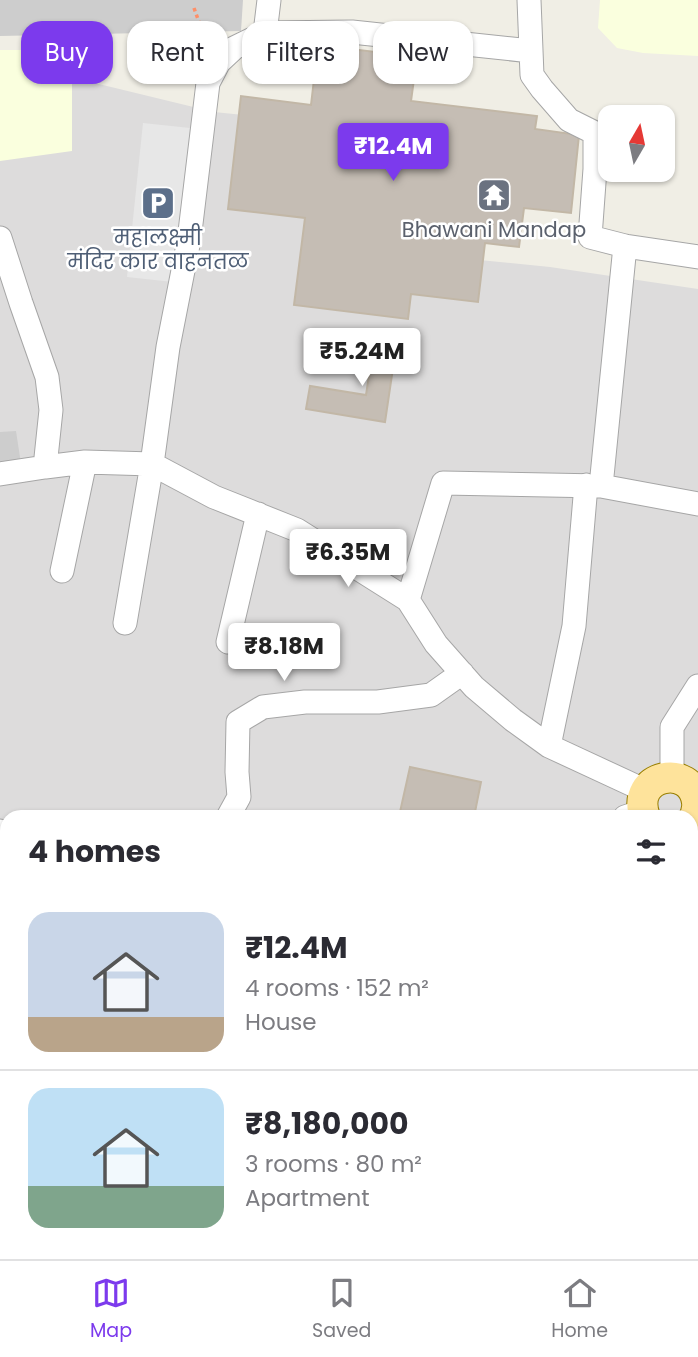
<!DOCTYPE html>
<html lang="en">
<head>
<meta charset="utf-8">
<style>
  :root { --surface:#fff; --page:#f7f7f7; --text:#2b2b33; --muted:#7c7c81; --line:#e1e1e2; --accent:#7c3aed }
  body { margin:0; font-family:Poppins,"Noto Sans Devanagari",sans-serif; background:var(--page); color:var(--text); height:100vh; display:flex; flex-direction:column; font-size:26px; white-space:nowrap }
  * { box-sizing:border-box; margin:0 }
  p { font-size:23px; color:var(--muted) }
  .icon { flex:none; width:38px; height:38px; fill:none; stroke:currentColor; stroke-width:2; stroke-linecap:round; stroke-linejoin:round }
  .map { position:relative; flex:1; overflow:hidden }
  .details { position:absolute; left:0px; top:810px; width:698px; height:450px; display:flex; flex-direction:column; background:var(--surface); border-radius:21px 21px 0 0; box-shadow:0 2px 5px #0004 }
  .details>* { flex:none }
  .banner { position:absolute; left:21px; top:21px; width:656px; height:63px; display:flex; gap:14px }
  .needle { width:46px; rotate:9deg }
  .tools { position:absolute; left:598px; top:105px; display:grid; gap:14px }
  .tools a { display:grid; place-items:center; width:77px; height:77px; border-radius:14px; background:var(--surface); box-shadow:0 2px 5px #0004; font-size:35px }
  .price { position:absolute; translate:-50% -60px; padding:0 16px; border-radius:7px; background:#fff; color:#222; font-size:23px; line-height:46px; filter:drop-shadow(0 2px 4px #0008) }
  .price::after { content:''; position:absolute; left:50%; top:42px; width:21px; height:16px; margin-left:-10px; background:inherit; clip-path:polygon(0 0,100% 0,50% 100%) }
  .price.current { background:var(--accent); color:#fff }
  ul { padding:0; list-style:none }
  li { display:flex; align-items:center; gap:21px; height:175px; padding:0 28px }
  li+li { border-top:2px solid var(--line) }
  li span { display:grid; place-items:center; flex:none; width:196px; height:140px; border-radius:21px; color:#555 }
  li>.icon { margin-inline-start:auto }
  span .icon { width:84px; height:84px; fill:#fffc; stroke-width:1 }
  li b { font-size:30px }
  h2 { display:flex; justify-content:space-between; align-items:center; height:84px; padding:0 28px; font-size:30px }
  .chip { padding:0 24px; border-radius:21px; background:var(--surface); box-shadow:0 2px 5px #0004; font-size:24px; line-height:63px }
  .chip.current { background:var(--accent); color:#fff }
  .tabs { display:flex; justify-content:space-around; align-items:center; height:98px; border-top:2px solid var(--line); background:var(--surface); font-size:19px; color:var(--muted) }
  .tabs a { display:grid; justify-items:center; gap:4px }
  .tabs .current { color:var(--accent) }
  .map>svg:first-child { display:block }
  .residential { fill:#dddcdc }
  .education { fill:#faffde }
  .religious { fill:#cdcdcd }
  .parking { fill:#e7e7e7 }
  .building { fill:#c5bdb4; stroke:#c2b7a6; stroke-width:2 }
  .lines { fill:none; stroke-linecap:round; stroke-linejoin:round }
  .minor-casing { stroke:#a6a6a6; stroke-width:25 }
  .major-casing { stroke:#997f00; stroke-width:32 }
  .path { stroke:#fe8f68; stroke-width:3.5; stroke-dasharray:3.5 3.5; stroke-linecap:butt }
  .minor { stroke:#fff; stroke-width:23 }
  .major { stroke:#fee39b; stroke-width:30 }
  .labels { text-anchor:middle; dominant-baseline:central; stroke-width:5; stroke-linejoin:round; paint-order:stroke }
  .worship-label { font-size:21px; fill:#5b616d; stroke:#fff }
  .service-label { font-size:21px; fill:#4e5e75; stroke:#fff }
</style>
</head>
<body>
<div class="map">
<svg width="698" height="1259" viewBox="0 0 698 1259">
  <rect width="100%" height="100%" fill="#f0eee5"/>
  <path class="residential" d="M0,60l214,52 101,10 124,134 111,11 148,22v559l-7,26v-57h-684v436h558l-2,6h-563z"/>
  <path class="education" d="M600,0h98v56l-55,-3 -26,-5 -19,-20z
    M0,50h72v101l-72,10z"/>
  <path class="religious" d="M0,0h243l-2,31 -241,5z
    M16,431l5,33 -21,-1v-31z"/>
  <path class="parking" d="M143,123l47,5 -17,154 -46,-5z"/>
  <path class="building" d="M318,45l99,12 -6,44 126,15 -2,13 44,6 -8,78 -47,-5 -5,39 -34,-4 -7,59 -67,-8 -3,25 -114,-14 11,-87 -77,-9 13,-113 70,9z
    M369,337l28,4 -12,81 -79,-13 4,-23 56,9 7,-45 -6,-1z
    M410,767l71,15 -7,35h-71l-3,-5z"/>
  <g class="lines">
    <g class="minor-casing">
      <path id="minor" d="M529,0l3,75 10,14 27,31 26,13v36l-5,68 35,9 73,11
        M265,33l4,-33
        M0,238l21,65 26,74 4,33 -6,57
        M0,474l45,-7 40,-5 67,2 62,33 83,33 111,70 28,44 38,43 39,33 36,26 97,45
        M601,486l24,-240
        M62,571l23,-109
        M408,600l35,-117 158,3 97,18
        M125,623l27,-159 16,-117 21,-107 19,-157 11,-21 15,-14 31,-15 87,-1 179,19
        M228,642l30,-128
        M549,746l25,-120 12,-141
        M672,777v-50l26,-41
        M228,817l11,-20 -2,-25 1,-50 25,-15 42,-5h73l53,-7 31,-22
        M625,817l18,-6
        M0,831l7,2
        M0,976h7
        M0,1075l7,1
        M691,1093l7,4
        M0,1188l7,1
        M691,1223l7,1
        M112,1253l8,6
        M327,1253l127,6
        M227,1259l18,-6"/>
    </g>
    <g class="major-casing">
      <path id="major" d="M645,817c-16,-43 47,-55 52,-15 1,8 -1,14 -6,21
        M691,946l7,-30
        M581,1259l2,-6"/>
    </g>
    <path class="path" d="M194,8l5,14 3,26 2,2"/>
    <use href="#minor" class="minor"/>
    <use href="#major" class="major"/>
  </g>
  <defs>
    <g id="temple-square" transform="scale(1.75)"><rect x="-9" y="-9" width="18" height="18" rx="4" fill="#6b7280" stroke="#fff"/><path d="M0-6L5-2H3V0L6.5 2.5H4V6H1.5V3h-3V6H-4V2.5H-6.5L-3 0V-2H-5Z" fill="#fff"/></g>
    <g id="parking-square" transform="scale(1.75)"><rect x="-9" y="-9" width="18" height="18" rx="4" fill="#5c6f8a" stroke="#fff"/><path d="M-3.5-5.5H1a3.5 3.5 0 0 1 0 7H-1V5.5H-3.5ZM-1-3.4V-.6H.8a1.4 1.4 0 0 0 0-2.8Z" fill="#fff"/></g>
  </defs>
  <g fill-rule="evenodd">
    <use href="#temple-square" x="494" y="195"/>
    <use href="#parking-square" x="158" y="203"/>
  </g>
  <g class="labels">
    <g class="worship-label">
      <text x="494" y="229">Bhawani Mandap</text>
    </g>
    <g class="service-label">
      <text x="158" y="237">महालक्ष्मी<tspan x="158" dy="24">मंदिर कार वाहनतळ</tspan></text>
    </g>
  </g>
</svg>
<div class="tools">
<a><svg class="needle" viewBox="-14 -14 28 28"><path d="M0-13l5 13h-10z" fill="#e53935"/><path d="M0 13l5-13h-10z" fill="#7c7c81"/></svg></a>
</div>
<b class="price current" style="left:393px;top:183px">₹12.4M</b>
<b class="price" style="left:362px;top:388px">₹5.24M</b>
<b class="price" style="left:348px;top:589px">₹6.35M</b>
<b class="price" style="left:284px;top:683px">₹8.18M</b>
<div class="banner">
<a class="chip current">Buy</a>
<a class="chip">Rent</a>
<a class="chip">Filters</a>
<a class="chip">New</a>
</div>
<section class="details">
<h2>4 homes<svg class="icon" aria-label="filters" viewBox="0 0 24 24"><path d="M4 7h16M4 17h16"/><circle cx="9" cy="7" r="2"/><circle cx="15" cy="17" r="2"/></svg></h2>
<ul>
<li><span style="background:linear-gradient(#c9d6e8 75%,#b9a48a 0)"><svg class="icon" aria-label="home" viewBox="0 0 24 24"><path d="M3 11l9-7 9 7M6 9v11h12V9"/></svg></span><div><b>₹12.4M</b><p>4 rooms · 152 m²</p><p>House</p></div></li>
<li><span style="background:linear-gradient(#bfe0f5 70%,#7fa58c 0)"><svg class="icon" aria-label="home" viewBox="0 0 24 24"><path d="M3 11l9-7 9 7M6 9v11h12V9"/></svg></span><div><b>₹8,180,000</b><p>3 rooms · 80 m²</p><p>Apartment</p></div></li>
</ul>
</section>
</div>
<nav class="tabs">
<a class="current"><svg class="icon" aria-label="map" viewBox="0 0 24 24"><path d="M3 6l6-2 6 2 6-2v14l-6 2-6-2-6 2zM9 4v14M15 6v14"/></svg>Map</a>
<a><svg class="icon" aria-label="saved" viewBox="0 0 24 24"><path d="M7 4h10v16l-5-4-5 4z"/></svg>Saved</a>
<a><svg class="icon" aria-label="home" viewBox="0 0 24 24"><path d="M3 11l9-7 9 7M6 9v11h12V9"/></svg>Home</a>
</nav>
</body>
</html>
